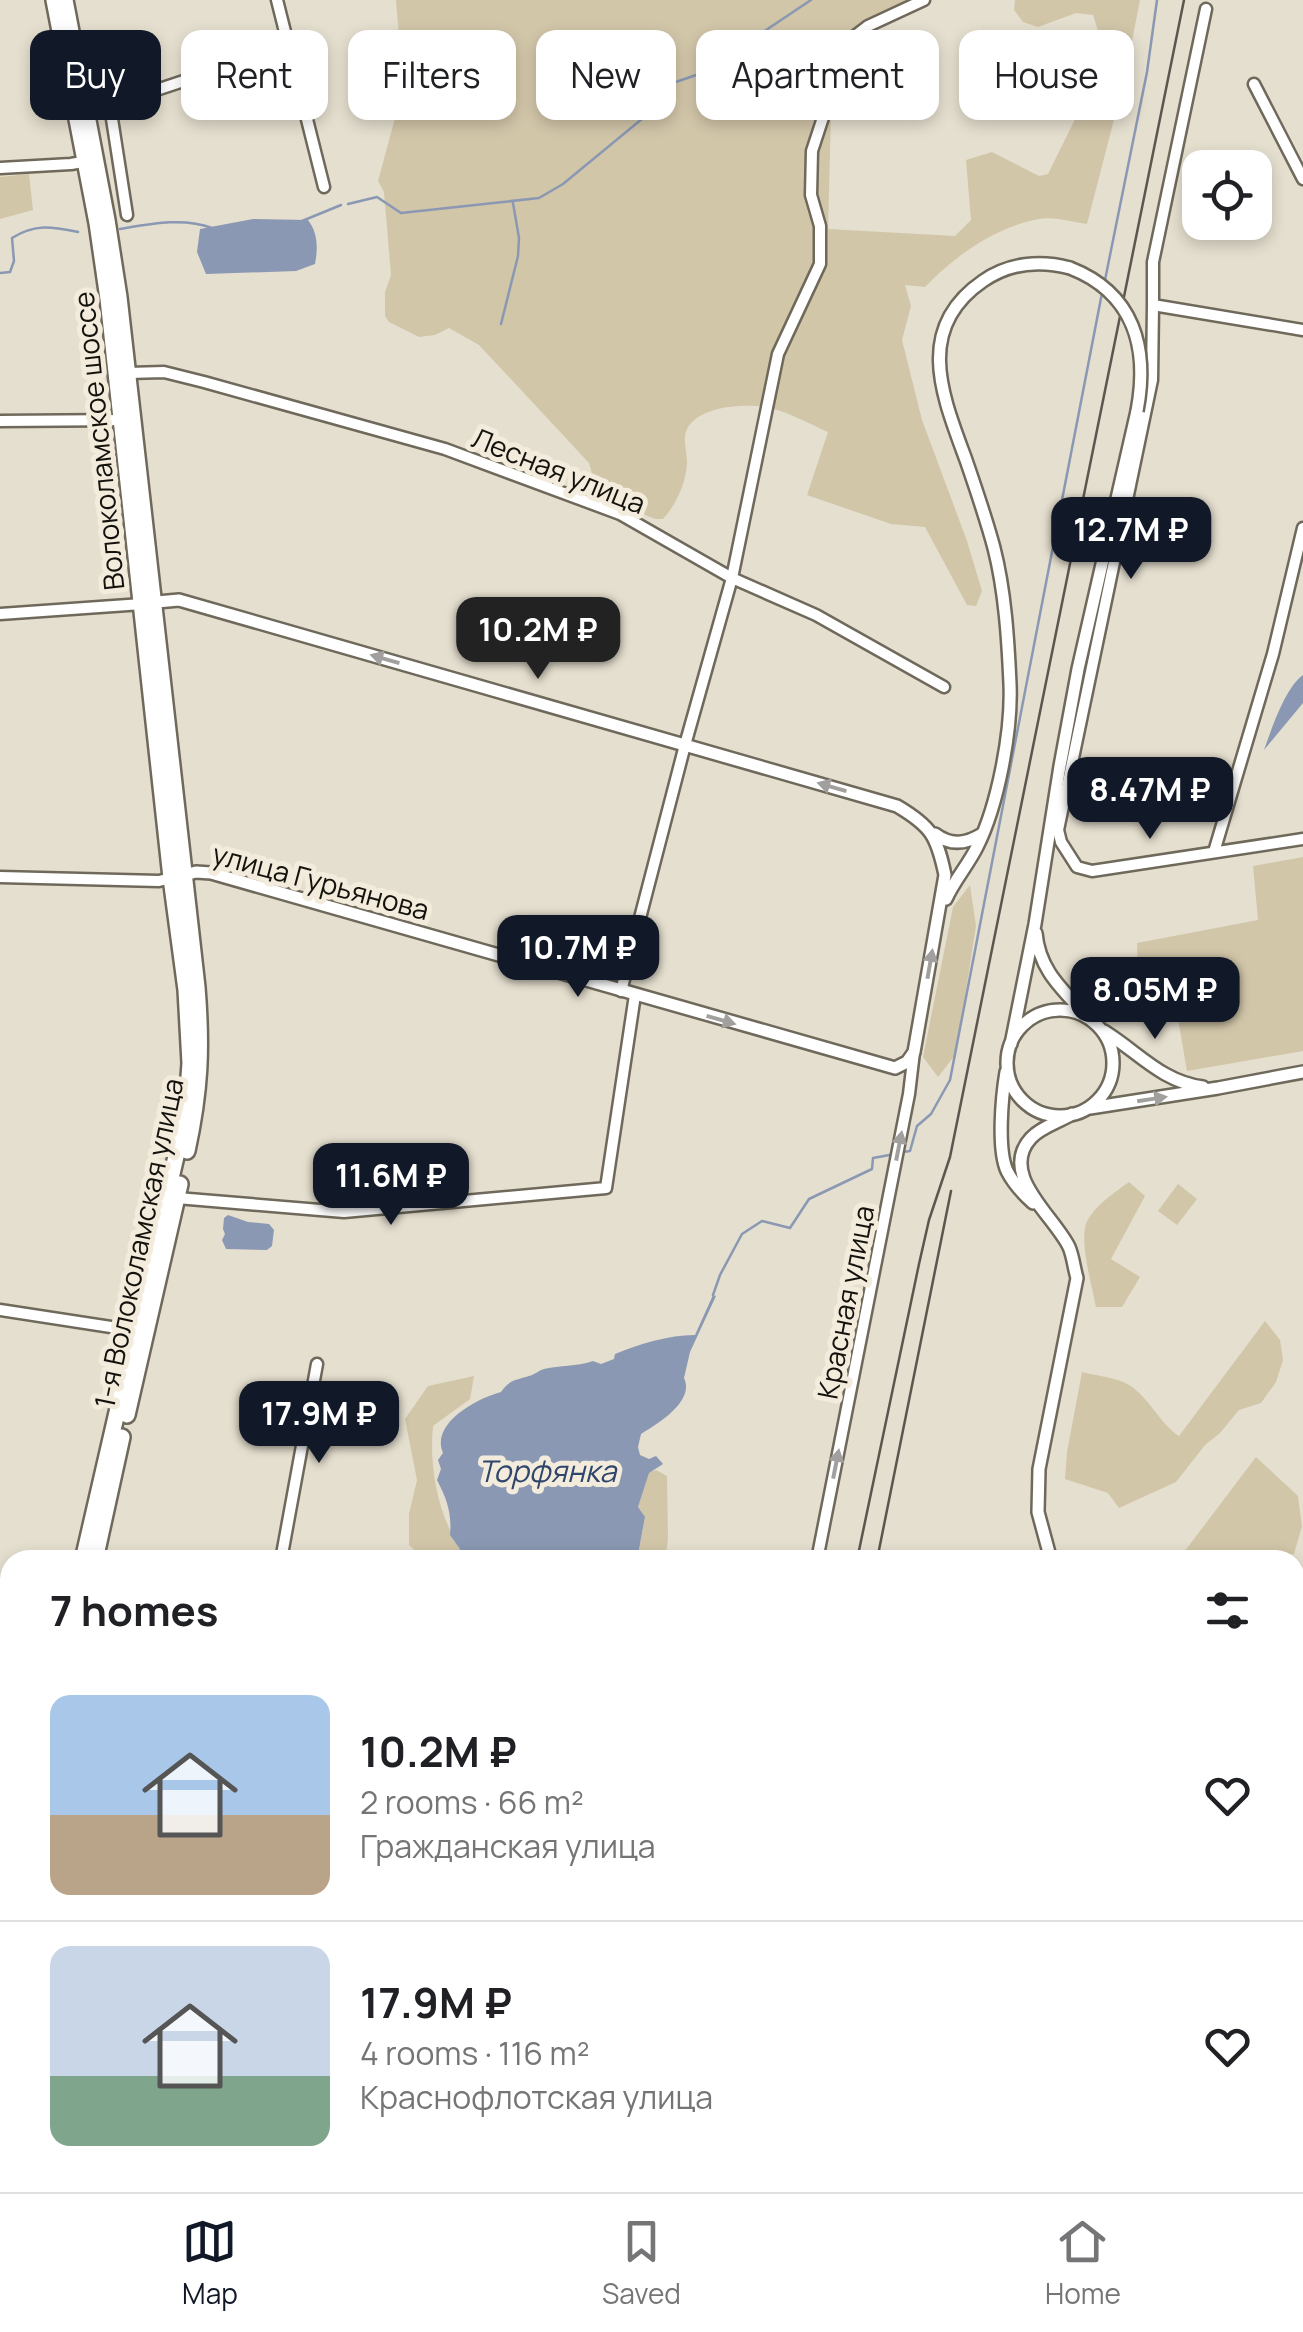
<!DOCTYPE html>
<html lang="en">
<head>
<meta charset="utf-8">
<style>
  :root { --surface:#fff; --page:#f6f6f6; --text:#202124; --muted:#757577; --line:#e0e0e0; --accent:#111827 }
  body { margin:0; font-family:Manrope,sans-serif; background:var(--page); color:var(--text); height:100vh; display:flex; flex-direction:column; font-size:38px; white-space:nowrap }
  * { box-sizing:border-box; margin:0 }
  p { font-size:32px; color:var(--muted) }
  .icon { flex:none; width:55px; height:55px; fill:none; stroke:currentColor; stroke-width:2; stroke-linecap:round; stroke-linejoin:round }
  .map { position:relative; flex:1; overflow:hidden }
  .side { position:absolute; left:0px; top:1550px; width:1305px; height:642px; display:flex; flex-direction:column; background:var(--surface); border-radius:30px 30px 0 0; box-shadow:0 5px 15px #0003 }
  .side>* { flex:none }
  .guide { position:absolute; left:30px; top:30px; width:1245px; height:90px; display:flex; gap:20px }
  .tools { position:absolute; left:1182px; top:150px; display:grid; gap:20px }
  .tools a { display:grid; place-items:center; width:90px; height:90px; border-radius:20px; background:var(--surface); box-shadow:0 5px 15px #0003; font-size:50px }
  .price { position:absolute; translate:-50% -85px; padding:0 22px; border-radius:20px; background:var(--accent); color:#fff; font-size:32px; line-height:65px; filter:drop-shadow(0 2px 5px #0008) }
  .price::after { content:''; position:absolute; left:50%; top:60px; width:30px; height:22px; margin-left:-15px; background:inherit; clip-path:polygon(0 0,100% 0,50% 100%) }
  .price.on { background:#222; color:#fff }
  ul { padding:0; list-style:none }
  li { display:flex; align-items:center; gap:30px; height:250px; padding:0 50px }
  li+li { border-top:2px solid var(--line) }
  li span { display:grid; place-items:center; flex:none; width:280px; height:200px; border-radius:20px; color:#555 }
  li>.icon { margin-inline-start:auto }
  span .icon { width:120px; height:120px; fill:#fffc; stroke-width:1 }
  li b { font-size:42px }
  h2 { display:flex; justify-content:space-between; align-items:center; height:120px; padding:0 50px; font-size:42px }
  .chip { padding:0 35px; border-radius:20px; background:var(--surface); box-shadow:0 5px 15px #0003; font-size:35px; line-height:90px }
  .chip.on { background:var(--accent); color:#fff }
  .tabs { display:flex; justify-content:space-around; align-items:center; height:140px; border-top:2px solid var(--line); background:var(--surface); font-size:28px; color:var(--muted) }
  .tabs a { display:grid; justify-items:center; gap:5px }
  .tabs .on { color:var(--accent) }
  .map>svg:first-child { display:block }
  .green { fill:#d2c6a9 }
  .water { fill:#8a98b3 }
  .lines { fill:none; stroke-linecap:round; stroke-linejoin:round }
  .stream { stroke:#8a98b3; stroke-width:2.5 }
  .minor-casing { stroke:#6f695b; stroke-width:15 }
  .tertiary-casing { stroke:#6f695b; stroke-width:16 }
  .primary-casing { stroke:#6f695b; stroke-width:20 }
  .minor { stroke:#fff; stroke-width:10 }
  .tertiary { stroke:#fff; stroke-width:11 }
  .primary { stroke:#fff; stroke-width:15 }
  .rail { stroke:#5a574e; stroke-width:2.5 }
  .tertiary-bridge-casing { stroke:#6f695b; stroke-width:16; stroke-linecap:butt }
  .tertiary-bridge { stroke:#fff; stroke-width:11 }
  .oneway { fill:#a1a09e }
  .labels { text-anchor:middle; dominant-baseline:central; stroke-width:10; stroke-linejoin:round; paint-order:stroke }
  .street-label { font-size:28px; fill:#14120d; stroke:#f3ecdc }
  .water-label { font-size:30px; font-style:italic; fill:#30456c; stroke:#f3ecdc }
</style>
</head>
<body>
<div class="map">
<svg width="1303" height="2192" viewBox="0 0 1303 2192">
  <rect width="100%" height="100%" fill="#e5dfcf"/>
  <path class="green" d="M396,0h518c-36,19 -73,34 -108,55l11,17 25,10 -11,33 -3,114 127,7 16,-16 -5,-60 26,-8 47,24 9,-2 31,-63 -1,-14 29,-38 -14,-44 -17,-2 -38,14 -15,-5 -9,-12 1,-10h125l-15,77 -38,147c-15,-2 -33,-8 -48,-5 -44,8 -83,36 -114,68l-20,-2 6,21 -9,34 20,80 45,121 15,50 -6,15 -9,-1 -42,-78 -34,-3 -84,-29 21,-63c-18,-8 -38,-19 -57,-24 -23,-5 -76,-3 -85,24 -3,8 1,21 1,31 -1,20 -11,42 -24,56h-8l-67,-27 5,-15 -4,-14 -110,-118 -30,-17 -14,7 -16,2 -30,-15 -4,-6v-24l6,-17 -7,-83 -6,-11 20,-74 4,-34z
    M29,174l4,36 -33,9v-42z
    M1303,857v194l-116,20 -10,-58 -37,8 -3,-78 121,-23 -5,-54z
    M970,885l6,41 -20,128 -18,23 -15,-20 30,-150z
    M1129,1182l16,14 -34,63 29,18 -18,30h-26c-4,-21 -15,-59 -11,-79 3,-18 30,-36 44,-46z
    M1178,1184l19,15 -20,26 -19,-14z
    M1265,1321l15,19 3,20 -7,22 -15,21 -22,7 -19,23 -15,12 -29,37 -57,26 -11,-15 -43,-14 2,-27 15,-80c14,4 34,5 47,13 21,13 30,38 50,51z
    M474,1376l-4,23 -37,27c-4,43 5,87 27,123l-9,11h-26l-16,-15v-31l8,-34 -12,-61 23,-33z
    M1256,1457l42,39 4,30 -8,28 -25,6h-91z
    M656,1470l11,6 1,63 -3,21h-28l8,-42 -7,-11 11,-35z"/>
  <path class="water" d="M253,219l55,1c10,13 10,28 7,44l-19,7 -90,3 -9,-22 3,-23z
    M1303,675v28l-39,47c8,-22 21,-62 39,-75z
    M228,1215l20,7 21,2 5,6 -2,16 -5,4 -41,-1 -4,-9 3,-6 -2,-5 1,-11z
    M713,1295l3,1 -26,56 -6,26c11,23 -25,45 -43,56l-3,13 2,8 9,4 7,-3 7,8 -14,9 -11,34 7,10 -8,43h-186l9,-11 -10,-14c2,-21 -3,-36 -13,-55l4,-11 -3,-9 5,-7c-13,-30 35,-55 58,-61 8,-12 15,-12 28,-16 5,-1 9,-5 15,-7 17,-4 31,-2 49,-8l8,3 13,-5 1,-5c25,-10 53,-19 80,-19z"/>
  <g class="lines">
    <path class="stream" d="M348,204l29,-7 24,16 138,-15 24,-14 91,-75 16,-25 32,-11 109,-73
      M302,221l39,-16
      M120,229c30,-5 63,-12 92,-1
      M0,273l10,-1 4,-11 -2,-23c24,-15 41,-11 66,-6
      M1105,280l42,-208 10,-72
      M501,324l17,-68 1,-18 -6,-35
      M903,1152l7,-1 7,-25 14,-12 19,-34 152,-787
      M713,1295l7,-20 22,-41 20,-13 28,7 19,-29 63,-30 1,-11 22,-4"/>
    <g class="minor-casing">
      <path id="minor" d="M277,0l47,187
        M1206,9l-53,253v43l150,25
        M1254,84l49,95
        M110,106l17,109
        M81,115l208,-69
        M0,168l71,-4 17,-3
        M1153,305l-1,75 -94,450 3,12 16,25 15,4 211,-32
        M128,373l36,-1 40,10 241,67 175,65 112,64 84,37 128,72
        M0,421l127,-1
        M0,614l142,-10
        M1214,852l59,-198 30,-126
        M0,877l159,4 12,-3
        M621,991l64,-246 47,-167 46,-224 42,-90v-38l-9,-31 1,-44 22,-67 21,-48 13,-10 56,-26
        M177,1198l167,14 262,-24 29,-193
        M0,1310l137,21
        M281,1560l36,-196
        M817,1560l92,-466 5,-42
        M1295,1848l8,-10
        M0,1872l10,2
        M932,2182l11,10
        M170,2192l1,-10
        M309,2192l2,-10
        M501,2192l2,-10
        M688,2192l2,-10
        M1034,2192l7,-10"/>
    </g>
    <g class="tertiary-casing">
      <path id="tertiary" d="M146,603l33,-3 718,206c34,20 40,30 48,69l-31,177 -7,10 -12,6 -684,-195 -15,-1 -20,5
        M935,834c16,12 31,10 47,0
        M946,899c8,-18 22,-34 31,-52 21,-42 35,-116 33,-163 -2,-45 -5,-93 -16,-136 -8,-30 -18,-59 -28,-88 -23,-63 -53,-131 17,-179 26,-18 57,-21 87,-13
        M1036,933c3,36 25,55 48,80
        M1007 1063a53 53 0 1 1 106 0a53 53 0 1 1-106 0Z
        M1104,1031c34,21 58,51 99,56
        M1011,1044l24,-120 25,-158 18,-97 59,-258
        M1006,1072c-4,24 -9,77 1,99 6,12 16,23 26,32
        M1090,1108l128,-20 85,-16
        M1051,1560l-13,-48 1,-43 38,-191c-3,-10 -4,-22 -8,-31 -15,-31 -71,-73 -38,-109 10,-11 28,-16 41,-24
        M1295,1764l8,6
        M1295,2156l8,-11
        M1268,2192l7,-10"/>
    </g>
    <g class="primary-casing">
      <path id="primary" d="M54,0l43,223 11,76 63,579 15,112 4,73 -2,28 -11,61 -94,408
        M65,0l42,220 12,77 78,690c5,62 3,104 -10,164
        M127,1415l53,-231
        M95,1560l27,-123
        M0,1935l10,-45
        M0,1988l10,-45"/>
    </g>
    <use href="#minor" class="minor"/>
    <use href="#tertiary" class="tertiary"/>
    <use href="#primary" class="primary"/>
    <path class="rail" d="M857,1560l62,-296 10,-44 21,-63 234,-1157
      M877,1560l74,-369
      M732,2192l2,-10
      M748,2192l2,-10
      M803,2192l4,-10"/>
    <g class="tertiary-bridge-casing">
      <path id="tertiary-bridge" d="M1070,268c64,25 79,80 67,143"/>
    </g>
    <use href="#tertiary-bridge" class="tertiary-bridge"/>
  </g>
  <defs><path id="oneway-solid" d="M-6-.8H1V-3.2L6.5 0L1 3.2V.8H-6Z" transform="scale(2.5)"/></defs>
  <g class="oneway">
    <use href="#oneway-solid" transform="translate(385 659) rotate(-164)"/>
    <use href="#oneway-solid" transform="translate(832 787) rotate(-164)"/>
    <use href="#oneway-solid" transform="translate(930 964) rotate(-80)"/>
    <use href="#oneway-solid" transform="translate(721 1020) rotate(16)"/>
    <use href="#oneway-solid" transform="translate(1152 1099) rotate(-9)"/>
    <use href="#oneway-solid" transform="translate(899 1146) rotate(-79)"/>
    <use href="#oneway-solid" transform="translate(836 1464) rotate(-79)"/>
  </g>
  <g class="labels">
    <g class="street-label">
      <text transform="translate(98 441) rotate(-96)">Волоколамское шоссе</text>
      <text transform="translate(559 470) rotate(22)">Лесная улица</text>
      <text transform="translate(321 881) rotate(15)">улица Гурьянова</text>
      <text transform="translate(138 1243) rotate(-78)">1-я Волоколамская улица</text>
      <text transform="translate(845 1302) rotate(-79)">Красная улица</text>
    </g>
    <g class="water-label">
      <text x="547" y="1470">Торфянка</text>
    </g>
  </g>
</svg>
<div class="tools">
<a><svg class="icon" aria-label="locate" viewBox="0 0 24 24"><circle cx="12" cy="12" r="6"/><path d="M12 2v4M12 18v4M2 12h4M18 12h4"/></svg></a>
</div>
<b class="price" style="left:1131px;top:582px">12.7M ₽</b>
<b class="price on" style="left:538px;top:682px">10.2M ₽</b>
<b class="price" style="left:1150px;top:842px">8.47M ₽</b>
<b class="price" style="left:578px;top:1000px">10.7M ₽</b>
<b class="price" style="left:1155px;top:1042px">8.05M ₽</b>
<b class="price" style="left:391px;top:1228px">11.6M ₽</b>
<b class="price" style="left:319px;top:1466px">17.9M ₽</b>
<div class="guide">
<a class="chip on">Buy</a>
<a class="chip">Rent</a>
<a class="chip">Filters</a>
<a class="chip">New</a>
<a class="chip">Apartment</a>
<a class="chip">House</a>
</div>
<section class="side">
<h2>7 homes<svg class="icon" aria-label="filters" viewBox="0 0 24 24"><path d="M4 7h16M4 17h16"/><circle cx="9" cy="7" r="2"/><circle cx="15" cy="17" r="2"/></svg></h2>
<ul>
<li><span style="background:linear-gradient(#a9c7e8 60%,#b9a48a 0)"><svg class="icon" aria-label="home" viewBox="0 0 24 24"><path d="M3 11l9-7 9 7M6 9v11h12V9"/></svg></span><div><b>10.2M ₽</b><p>2 rooms · 66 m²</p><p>Гражданская улица</p></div><svg class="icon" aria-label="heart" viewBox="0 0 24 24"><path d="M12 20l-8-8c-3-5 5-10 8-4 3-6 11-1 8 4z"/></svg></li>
<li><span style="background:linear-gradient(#c9d6e8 65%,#7fa58c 0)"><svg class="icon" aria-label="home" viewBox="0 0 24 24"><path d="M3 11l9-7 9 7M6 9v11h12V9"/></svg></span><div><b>17.9M ₽</b><p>4 rooms · 116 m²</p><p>Краснофлотская улица</p></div><svg class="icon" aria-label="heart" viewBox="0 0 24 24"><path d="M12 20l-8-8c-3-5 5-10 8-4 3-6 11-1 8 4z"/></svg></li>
</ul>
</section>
</div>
<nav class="tabs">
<a class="on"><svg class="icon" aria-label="map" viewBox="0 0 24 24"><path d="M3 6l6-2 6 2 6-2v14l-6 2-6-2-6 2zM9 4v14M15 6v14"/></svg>Map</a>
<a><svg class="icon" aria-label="saved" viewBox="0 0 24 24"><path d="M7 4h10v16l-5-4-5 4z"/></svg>Saved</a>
<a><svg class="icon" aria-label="home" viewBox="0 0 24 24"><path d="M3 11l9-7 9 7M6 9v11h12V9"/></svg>Home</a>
</nav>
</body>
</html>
